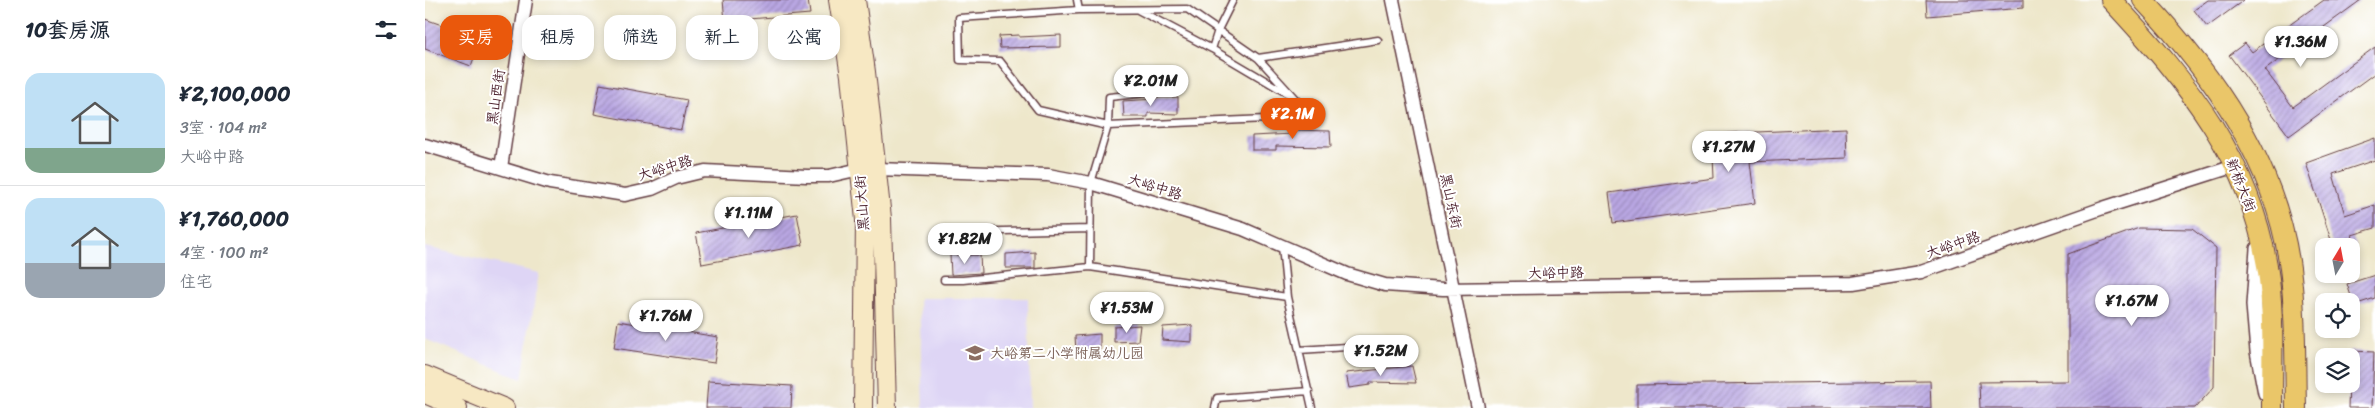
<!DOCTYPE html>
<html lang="zh">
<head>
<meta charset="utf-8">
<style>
  :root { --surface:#fff; --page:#f6f6f7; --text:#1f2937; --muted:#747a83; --line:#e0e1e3; --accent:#ea580c }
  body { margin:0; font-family:Sriracha,"LXGW WenKai TC",sans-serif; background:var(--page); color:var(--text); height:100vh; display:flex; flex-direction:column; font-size:19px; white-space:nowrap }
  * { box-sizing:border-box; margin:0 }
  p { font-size:16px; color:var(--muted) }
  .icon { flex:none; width:28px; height:28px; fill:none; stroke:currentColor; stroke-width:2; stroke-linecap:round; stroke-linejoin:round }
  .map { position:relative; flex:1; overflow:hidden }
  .drawer { display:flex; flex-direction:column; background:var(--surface); width:425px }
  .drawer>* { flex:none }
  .top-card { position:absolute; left:15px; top:15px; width:475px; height:45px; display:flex; gap:10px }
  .needle { width:32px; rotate:10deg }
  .controls { position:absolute; left:1890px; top:238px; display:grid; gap:10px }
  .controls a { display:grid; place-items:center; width:45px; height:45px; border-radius:10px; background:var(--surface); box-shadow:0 2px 8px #0003; font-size:25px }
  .price { position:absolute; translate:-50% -42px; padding:0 11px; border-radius:18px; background:#fff; color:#222; font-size:16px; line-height:32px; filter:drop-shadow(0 1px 2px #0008) }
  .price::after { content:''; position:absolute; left:50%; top:30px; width:15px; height:11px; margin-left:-8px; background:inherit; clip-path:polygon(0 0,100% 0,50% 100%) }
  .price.selected { background:var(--accent); color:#fff }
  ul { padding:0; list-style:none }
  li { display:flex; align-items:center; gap:15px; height:125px; padding:0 25px }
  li+li { border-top:1px solid var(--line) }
  li span { display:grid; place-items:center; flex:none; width:140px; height:100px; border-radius:15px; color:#555 }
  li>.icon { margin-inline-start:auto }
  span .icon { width:60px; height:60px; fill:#fffc; stroke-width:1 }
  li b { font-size:21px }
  h2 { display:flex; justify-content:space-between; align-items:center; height:60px; padding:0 25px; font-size:21px }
  .pill { padding:0 18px; border-radius:15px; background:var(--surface); box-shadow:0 2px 8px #0003; font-size:18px; line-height:45px }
  .pill.selected { background:var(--accent); color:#fff }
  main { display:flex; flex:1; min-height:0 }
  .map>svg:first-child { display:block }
  .built { fill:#ded5f5 }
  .building { fill:url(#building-hatch) }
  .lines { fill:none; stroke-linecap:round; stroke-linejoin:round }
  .service-casing { stroke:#633d43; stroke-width:9 }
  .minor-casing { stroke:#633d43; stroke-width:15 }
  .tertiary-casing { stroke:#633d43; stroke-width:18 }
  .secondary-casing { stroke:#633d43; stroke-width:20 }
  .primary-casing { stroke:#633d43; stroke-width:22 }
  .service { stroke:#fff; stroke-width:6 }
  .minor { stroke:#fff; stroke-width:12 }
  .tertiary { stroke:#fff; stroke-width:15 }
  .secondary { stroke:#f7e8c3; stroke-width:18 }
  .primary { stroke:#eac669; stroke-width:20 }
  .labels { text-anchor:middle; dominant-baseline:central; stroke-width:4; stroke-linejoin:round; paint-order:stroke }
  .street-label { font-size:14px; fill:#4a1f2b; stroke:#fff }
  .education-label { font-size:14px; fill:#785e54; stroke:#fff; text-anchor:start }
</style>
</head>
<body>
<main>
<section class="drawer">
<h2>10套房源<svg class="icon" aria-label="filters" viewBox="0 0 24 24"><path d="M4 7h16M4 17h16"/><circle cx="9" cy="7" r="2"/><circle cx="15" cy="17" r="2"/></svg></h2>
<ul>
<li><span style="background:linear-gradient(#bfe0f5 75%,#7fa58c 0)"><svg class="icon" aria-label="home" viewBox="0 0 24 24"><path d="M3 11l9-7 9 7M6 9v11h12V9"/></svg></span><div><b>¥2,100,000</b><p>3室 · 104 m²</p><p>大峪中路</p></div></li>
<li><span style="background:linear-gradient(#bfe0f5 65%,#9aa5b1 0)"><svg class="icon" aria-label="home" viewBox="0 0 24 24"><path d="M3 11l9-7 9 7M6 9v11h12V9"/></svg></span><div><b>¥1,760,000</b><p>4室 · 100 m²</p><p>住宅</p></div></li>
</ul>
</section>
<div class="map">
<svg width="1950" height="408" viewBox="0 0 1950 408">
  <defs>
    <pattern id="building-hatch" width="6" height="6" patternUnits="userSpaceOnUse" patternTransform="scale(1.25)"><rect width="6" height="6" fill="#b9a7e3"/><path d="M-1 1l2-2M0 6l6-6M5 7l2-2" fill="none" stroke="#9887b8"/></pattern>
  </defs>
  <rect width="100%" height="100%" fill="#fff"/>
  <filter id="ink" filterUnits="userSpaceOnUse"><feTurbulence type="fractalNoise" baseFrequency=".02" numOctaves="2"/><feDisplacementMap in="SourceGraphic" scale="10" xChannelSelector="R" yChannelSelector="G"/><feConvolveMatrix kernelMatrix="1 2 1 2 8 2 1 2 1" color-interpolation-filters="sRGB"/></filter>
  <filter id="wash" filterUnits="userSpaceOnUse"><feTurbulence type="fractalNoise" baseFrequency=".0096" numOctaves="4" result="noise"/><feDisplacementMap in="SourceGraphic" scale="20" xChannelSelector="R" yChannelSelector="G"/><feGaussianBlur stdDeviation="1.12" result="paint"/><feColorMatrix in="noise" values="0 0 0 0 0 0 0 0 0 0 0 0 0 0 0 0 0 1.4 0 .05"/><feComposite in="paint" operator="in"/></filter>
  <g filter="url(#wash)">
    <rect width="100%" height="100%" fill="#eee7cb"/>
    <path class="built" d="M0,247l114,26 -17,106 -97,-40z
      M494,298h109l2,110h-107z"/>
    <g id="blocks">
      <path class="building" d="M298,0h85l2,14 -85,7z
        M1501,0h97v8l-96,8z
        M1783,0h36l-37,27 -13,-17z
        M1899,0h37l-96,70 28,37 82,-60v26l-86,63 -60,-81 16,-12 7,9z
        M0,19l56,20 -10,27 -46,-17z
        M594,35v2l42,-2v12l-61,1 -1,-12z
        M175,84l87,16 -6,30 -87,-16z
        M731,97h22v17l-30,-1v4h-24l-1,-16 33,-2z
        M1421,128l1,30 -97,4 5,41 -142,20 -4,-30 105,-15 -2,-44z
        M867,130l38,1 1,16 -55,-1v4h-24v-14l41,-2z
        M1950,138v22l-42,14 12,41 30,-10v23l-23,7 4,11h-23l-27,-83z
        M372,214l6,31 -101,19 -6,-31z
        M1714,228l53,1 24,19 -2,139 -19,21h-215l-1,-26 89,-1v-127z
        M610,252v16h-29v-14z
        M525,255h30l1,18 -30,2z
        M1950,275v23l-21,7 -7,-21z
        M193,321l100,16 -4,26 -100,-15z
        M715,325l-2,16 -24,1v-15z
        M767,325v17l-30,-2 1,-13z
        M675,334v16l-24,2 -1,-16z
        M1926,351l23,1 -2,56h-24l1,-24h2z
        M987,366l4,17 -46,-1v3l-21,3 -3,-15z
        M283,381l84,5 -1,22h-85z
        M1505,381l1,27h-294v-23z"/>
    </g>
  </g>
  <g filter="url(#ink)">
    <use href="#blocks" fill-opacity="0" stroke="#633d43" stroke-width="1"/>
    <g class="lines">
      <g class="service-casing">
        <path id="service" d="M652,0l2,10
          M762,9l71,49 54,59 -204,9 -70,-16 -38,-49 -40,-1 -1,-42 120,-8z
          M713,10l74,39 76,45
          M787,49l6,-19 15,-30
          M833,58l120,-18
          M537,232l128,-3
          M857,246l5,51
          M665,267l197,30 25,111
          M519,280h19l127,-13 1,-84 17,-57 1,-29 66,-7
          M874,350l95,-6
          M790,408l2,-10 92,-7"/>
      </g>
      <g class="minor-casing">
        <path id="minor" d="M968,0l85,408
          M0,145l125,38 75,12 27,-6 24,-11 29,-7 102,5h22l31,-7
          M76,168l25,-168
          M452,169l171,6 43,8 152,46 104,45 38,11 58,4 410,-6 68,-11 182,-64 132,-42"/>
      </g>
      <g class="tertiary-casing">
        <path id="tertiary" d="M1833,249l-4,56 4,46 8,42"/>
      </g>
      <g class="secondary-casing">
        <path id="secondary" d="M413,0l12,76 15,144 -2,188
          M431,0l10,72 16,146 5,190
          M0,375l80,33
          M0,394l33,14"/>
      </g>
      <g class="primary-casing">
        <path id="primary" d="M1686,0c77,83 143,162 158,279 5,43 3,86 3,129
          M1718,0c71,75 133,163 147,268 6,46 5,93 6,140"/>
      </g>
      <use href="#service" class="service"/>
      <use href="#minor" class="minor"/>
      <use href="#tertiary" class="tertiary"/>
      <use href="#secondary" class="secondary"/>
      <use href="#primary" class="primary"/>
    </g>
  </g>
  <defs>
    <g id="school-bare" transform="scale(1.5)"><path d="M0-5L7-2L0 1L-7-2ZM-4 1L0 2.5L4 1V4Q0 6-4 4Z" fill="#8d6e63" stroke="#fff" stroke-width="2.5" paint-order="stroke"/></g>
  </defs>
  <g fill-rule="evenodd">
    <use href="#school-bare" x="550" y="353"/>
  </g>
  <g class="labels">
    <g class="street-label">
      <text transform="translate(71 97) rotate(-82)">黑山西街</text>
      <text transform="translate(240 168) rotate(-17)">大峪中路</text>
      <text transform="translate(1816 185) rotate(68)">新桥大街</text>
      <text transform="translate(730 187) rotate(17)">大峪中路</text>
      <text transform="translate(1026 201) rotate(78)">黑山东街</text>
      <text transform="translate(437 203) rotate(-94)">黑山大街</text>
      <text transform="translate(1528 245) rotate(-19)">大峪中路</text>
      <text transform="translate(1131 273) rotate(-1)">大峪中路</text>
    </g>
    <g class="education-label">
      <text x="565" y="353">大峪第二小学附属幼儿园</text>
    </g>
  </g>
</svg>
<div class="controls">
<a><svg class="needle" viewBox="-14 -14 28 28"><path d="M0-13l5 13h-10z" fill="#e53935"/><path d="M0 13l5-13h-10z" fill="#747a83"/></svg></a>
<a><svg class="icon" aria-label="locate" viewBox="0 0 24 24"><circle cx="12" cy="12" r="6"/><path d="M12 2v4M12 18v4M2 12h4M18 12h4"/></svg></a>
<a><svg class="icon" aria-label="layers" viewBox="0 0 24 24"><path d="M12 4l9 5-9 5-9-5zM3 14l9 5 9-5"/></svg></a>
</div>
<b class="price" style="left:1876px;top:68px">¥1.36M</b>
<b class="price" style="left:726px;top:107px">¥2.01M</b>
<b class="price selected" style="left:868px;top:140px">¥2.1M</b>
<b class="price" style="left:1304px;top:173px">¥1.27M</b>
<b class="price" style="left:324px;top:239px">¥1.11M</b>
<b class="price" style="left:540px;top:265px">¥1.82M</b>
<b class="price" style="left:1707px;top:327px">¥1.67M</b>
<b class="price" style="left:702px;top:334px">¥1.53M</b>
<b class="price" style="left:241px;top:342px">¥1.76M</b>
<b class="price" style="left:956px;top:377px">¥1.52M</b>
<div class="top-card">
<a class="pill selected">买房</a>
<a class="pill">租房</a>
<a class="pill">筛选</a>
<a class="pill">新上</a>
<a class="pill">公寓</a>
</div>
</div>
</main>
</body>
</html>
